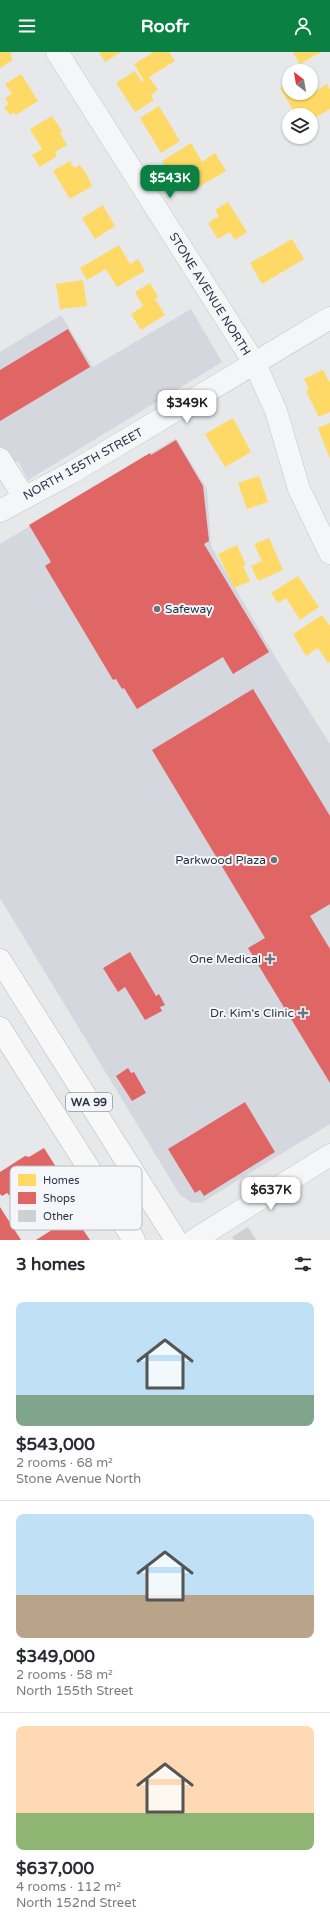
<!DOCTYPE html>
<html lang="en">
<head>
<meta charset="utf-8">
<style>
  :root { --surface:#fff; --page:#f7f7f7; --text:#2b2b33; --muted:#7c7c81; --line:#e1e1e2; --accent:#0b8043 }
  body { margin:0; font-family:"Varela Round",sans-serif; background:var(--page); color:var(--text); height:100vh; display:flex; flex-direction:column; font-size:15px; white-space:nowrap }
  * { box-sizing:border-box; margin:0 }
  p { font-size:13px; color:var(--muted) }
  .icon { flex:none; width:22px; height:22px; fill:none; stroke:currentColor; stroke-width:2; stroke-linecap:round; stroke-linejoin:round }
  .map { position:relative; height:1188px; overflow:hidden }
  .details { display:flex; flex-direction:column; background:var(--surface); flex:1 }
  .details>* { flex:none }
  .needle { width:26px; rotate:329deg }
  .controls { position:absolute; left:282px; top:12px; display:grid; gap:8px }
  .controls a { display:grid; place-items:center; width:36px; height:36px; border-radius:50%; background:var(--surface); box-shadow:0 1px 3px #0004; font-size:20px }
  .price { position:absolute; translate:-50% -34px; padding:0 9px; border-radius:8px; background:#fff; color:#222; font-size:13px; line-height:26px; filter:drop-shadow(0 1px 2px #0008) }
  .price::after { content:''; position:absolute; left:50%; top:24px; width:12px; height:9px; margin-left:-6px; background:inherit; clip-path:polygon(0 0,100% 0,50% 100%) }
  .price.selected { background:var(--accent); color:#fff }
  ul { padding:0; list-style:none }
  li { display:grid; align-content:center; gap:8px; height:212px; padding:0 16px }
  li+li { border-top:1px solid var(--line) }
  li span { display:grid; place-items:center; height:124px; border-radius:8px; color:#555 }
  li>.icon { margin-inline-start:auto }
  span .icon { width:72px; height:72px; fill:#fffc; stroke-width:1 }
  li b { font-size:17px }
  h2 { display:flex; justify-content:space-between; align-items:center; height:48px; padding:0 16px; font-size:17px }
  header { display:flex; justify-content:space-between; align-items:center; height:52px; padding:0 16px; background:var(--accent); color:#fff; font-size:18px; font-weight:700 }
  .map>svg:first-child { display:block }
  .built { fill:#d4d7dd }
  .homes { fill:#ffd966 }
  .shops { fill:#e06666 }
  .building { fill:#ced0d3 }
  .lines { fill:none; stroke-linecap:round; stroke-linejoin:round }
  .minor-casing { stroke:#c4c6c8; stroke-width:23 }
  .highway-casing { stroke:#b8bbbf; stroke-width:23 }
  .minor { stroke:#f5f6f7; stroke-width:22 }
  .highway { stroke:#f8f8f8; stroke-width:22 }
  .poi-dot { fill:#6c737f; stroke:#f4f6f9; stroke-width:1.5 }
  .labels { text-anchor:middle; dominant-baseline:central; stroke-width:4; stroke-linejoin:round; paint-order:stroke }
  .shield { fill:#f4f6f9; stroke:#676e7b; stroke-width:1 }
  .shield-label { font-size:11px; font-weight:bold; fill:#2b3445 }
  .street-label { font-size:12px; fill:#2b3445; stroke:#f4f6f9 }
  .poi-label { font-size:12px; fill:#2b3445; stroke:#f4f6f9; text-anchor:end }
  .key { fill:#f4f6f9; stroke:#b8bcc3; stroke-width:1 }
  .key-label { font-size:11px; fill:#2b3445 }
</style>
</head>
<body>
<header><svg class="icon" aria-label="menu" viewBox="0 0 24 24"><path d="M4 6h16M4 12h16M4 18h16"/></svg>Roofr<svg class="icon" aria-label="person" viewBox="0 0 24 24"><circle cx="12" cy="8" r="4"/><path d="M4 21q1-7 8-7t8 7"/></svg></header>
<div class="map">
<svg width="330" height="1188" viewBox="0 0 330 1188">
  <rect width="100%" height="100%" fill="#e6e8ea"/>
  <path class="built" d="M191,257l31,53 -194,118 -10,-19 -18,14v-123l61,-37 32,52z
    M176,386l31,51 4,57 64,111 55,87v380l-129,79 -10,-1 -11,-7 -180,-297v-354z"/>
  <path class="homes" d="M0,0h13l-3,2 3,6 -13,8z
    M99,0h22l-16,10z
    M154,0h15l6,9 -26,16 9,13 -7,5 3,5 -19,12 -19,-29 19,-12 7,11 2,-1 -10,-17z
    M293,0h28l-21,12z
    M21,22l17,27 -22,14 -2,-3 -4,3 -6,-8 5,-3 -4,-6 7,-4 -7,-10z
    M289,31v10h22v-6l3,5 13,-8 3,6v19l-19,11v-5h-15l-16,-27z
    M159,54l21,35 -19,12 -21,-35z
    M52,64l10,15 -2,2 7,12 -12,7 2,4 -17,11 -8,-12 10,-6 -12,-20z
    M191,91l11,19 13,-9 11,18 -38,22 -14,-23 -4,3 -8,-12z
    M70,109l4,7 6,-3 4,6h1l7,15 -22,13 -17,-28z
    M228,150l19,30 -12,8 -5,-8 -12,7 -10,-16 11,-7 -4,-6z
    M103,153l12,21 -20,13 -13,-21z
    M292,187l12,20 -42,25 -12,-21z
    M119,193l11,19 8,-5 7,12 -28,16 -11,-18 -19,11 -7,-12z
    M83,228l4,26 -27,3 -4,-25z
    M150,231l8,14 -3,2 10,16 -24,15 -10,-16 12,-8 -8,-14z
    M323,318l7,13v29l-11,5 -13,-26 3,-2 -5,-10z
    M233,366l18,34 -26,15 -20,-33z
    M330,371v36l-12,-31z
    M259,424l9,26 -21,7 -9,-26z
    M269,486l14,32 -25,11 -7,-15 11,-5 -8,-17z
    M237,493l9,20 -3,1 7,15 -16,7 -16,-34z
    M298,524l21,31 -19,13 -14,-22 -8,5 -7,-10z
    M322,563l8,11v35l-2,2 -10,-15 -12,8 -13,-22z"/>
  <path class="shops" d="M68,277l22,38 -90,54v-51z
    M176,388l27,46 6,55 -5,3 65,108 -36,22 -10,-17 -86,52 -13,-21 -2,1 -6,-10 -3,1 -68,-114 6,-4 -22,-37 121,-72 1,2z
    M253,637l77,127v88l-20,12 20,33v134l-82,-135 17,-10 -113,-188z
    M130,900l26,44 3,-2 6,11 -5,2 2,4 -17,9 -20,-33 -7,5 -15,-24z
    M128,1016l3,5 3,-1 12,21 -14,8 -16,-25z
    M245,1050l30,50 -71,44 -4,-6 -5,3 -27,-44z
    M44,1096l12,19 -46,29 -3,-3 -5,3 -2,-2v-22l25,-16 4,1z
    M0,1155l21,33h-21z
    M74,1164l16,24h-54z"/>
  <path class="building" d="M248,1175l8,13h-22l-2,-3z"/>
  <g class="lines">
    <g class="minor-casing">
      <path id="minor" d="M57,0l198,312 21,47 23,78 31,64
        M0,407l24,38
        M0,459l71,-38 259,-155
        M194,1188l136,-85"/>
    </g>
    <g class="highway-casing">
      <path id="highway" d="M0,908l176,280
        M0,976l134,212"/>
    </g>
    <use href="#minor" class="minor"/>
    <use href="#highway" class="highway"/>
  </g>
  <g class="poi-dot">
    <circle cx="157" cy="557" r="4"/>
    <circle cx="274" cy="808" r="4"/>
    <path d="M268 901h4v4h4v4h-4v4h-4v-4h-4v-4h4z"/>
    <path d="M301 955h4v4h4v4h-4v4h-4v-4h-4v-4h4z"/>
  </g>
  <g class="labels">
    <rect class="shield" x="66" y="1041" width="46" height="18" rx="3"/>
    <g class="shield-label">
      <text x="89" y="1050">WA 99</text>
    </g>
    <g class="street-label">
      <text transform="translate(210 242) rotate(58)">STONE AVENUE NORTH</text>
      <text transform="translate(83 412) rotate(-29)">NORTH 155TH STREET</text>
    </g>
    <g class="poi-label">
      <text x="165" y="557" text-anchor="start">Safeway</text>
      <text x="266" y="808">Parkwood Plaza</text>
      <text x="261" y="907">One Medical</text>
      <text x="294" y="961">Dr. Kim's Clinic</text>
    </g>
  </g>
  <rect x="10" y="1114" width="132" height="64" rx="6" class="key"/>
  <rect x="18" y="1122" width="18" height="12" fill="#ffd966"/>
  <rect x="18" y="1140" width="18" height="12" fill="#e06666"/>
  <rect x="18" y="1158" width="18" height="12" fill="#ced0d3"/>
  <g class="key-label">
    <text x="43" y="1132">Homes</text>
    <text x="43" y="1150">Shops</text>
    <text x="43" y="1168">Other</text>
  </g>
</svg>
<div class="controls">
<a><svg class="needle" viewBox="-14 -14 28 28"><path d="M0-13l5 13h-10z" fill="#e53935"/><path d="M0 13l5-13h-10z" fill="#7c7c81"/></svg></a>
<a><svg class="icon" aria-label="layers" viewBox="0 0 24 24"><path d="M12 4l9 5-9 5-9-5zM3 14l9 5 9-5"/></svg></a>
</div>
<b class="price selected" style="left:170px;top:147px">$543K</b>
<b class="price" style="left:187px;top:372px">$349K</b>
<b class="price" style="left:271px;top:1159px">$637K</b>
</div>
<section class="details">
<h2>3 homes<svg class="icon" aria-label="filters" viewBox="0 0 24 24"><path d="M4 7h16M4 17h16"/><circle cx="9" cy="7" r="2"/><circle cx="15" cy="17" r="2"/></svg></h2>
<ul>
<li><span style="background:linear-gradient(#bfe0f5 75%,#7fa58c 0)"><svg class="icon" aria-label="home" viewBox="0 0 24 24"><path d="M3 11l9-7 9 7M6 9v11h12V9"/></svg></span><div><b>$543,000</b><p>2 rooms · 68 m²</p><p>Stone Avenue North</p></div></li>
<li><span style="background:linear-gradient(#bfe0f5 65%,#b9a48a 0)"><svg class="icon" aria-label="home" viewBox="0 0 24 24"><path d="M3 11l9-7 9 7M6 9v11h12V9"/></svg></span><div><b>$349,000</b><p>2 rooms · 58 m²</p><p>North 155th Street</p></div></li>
<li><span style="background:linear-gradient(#ffd9b3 70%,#8fb573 0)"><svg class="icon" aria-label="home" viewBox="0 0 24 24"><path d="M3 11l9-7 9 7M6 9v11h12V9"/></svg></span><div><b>$637,000</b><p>4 rooms · 112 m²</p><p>North 152nd Street</p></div></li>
</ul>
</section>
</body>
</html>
